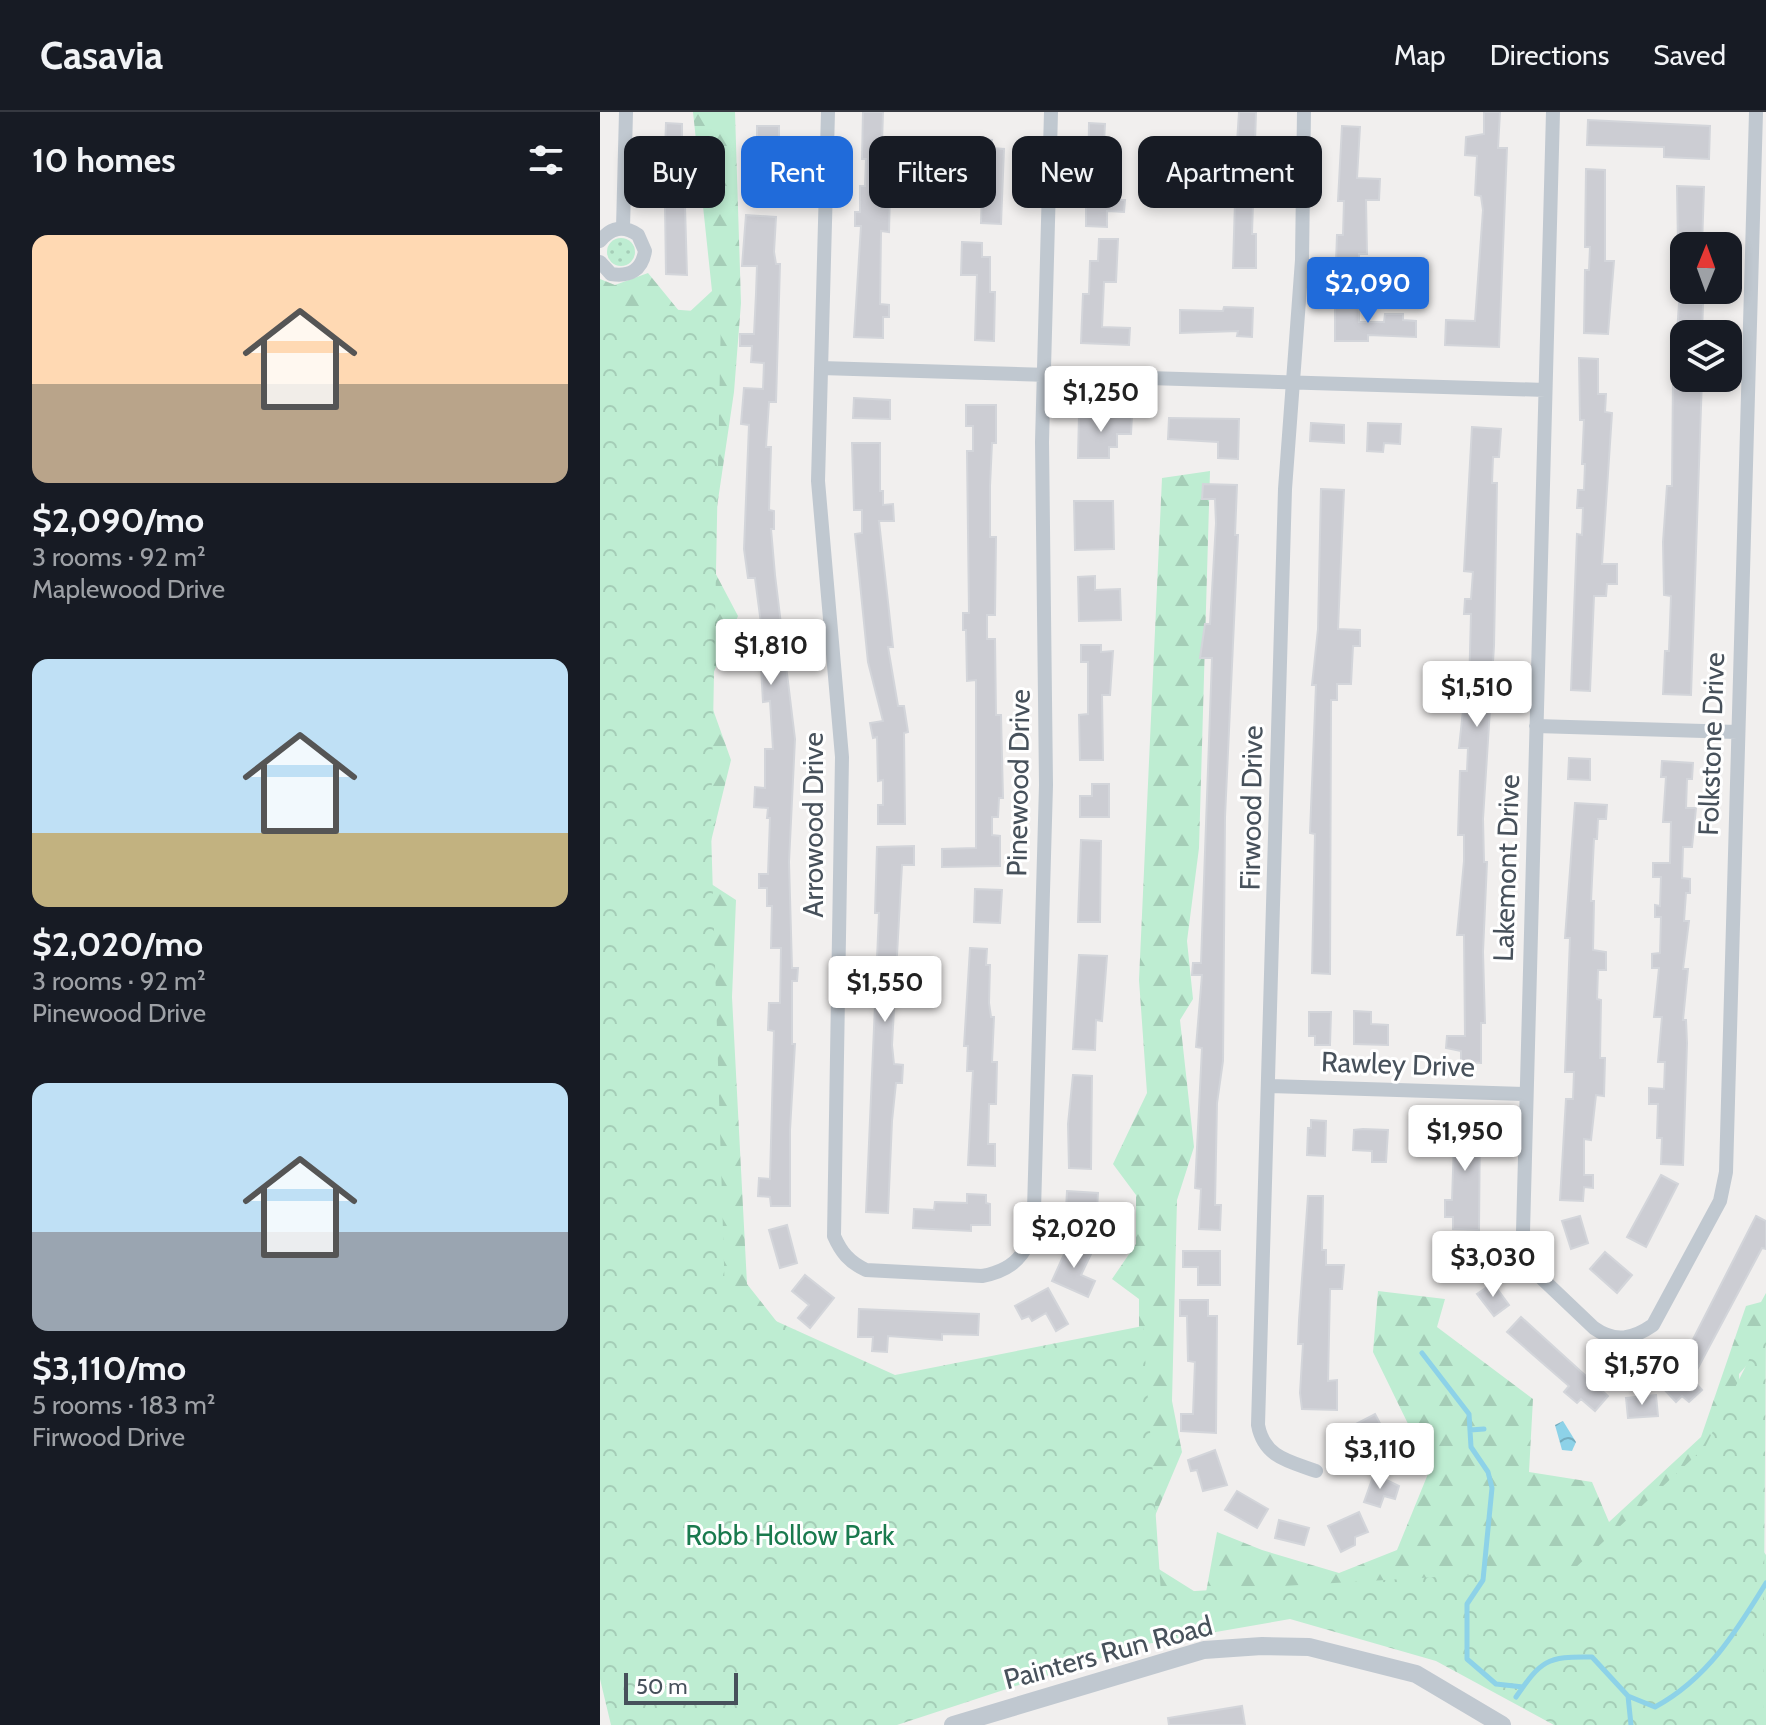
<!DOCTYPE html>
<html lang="en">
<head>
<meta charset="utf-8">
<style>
  :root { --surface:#171b24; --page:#242831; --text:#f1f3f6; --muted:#9ea1a6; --line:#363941; --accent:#206bda }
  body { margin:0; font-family:Cabin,sans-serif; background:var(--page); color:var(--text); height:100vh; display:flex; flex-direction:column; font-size:30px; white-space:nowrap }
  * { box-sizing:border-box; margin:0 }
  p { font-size:26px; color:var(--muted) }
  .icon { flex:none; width:44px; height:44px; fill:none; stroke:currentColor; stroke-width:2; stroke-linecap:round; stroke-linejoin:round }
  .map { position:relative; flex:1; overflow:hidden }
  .details { display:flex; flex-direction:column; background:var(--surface); width:600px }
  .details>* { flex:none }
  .top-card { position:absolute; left:24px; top:24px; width:760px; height:72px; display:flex; gap:16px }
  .needle { width:52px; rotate:1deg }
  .buttons { position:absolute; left:1070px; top:120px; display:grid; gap:16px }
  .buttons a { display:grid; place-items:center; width:72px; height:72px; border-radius:16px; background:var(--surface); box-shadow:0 4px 12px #0003; font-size:40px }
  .scale { position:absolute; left:24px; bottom:20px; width:114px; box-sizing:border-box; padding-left:8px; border:4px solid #47515b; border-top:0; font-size:22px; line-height:28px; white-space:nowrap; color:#47515b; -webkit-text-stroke:6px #fff; paint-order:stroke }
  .price { position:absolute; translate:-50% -68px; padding:0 18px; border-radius:8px; background:#fff; color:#222; font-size:26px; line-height:52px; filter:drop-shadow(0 2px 4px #0008) }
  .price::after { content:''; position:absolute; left:50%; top:48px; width:24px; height:18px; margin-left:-12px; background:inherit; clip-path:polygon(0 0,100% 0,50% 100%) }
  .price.current { background:var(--accent); color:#fff }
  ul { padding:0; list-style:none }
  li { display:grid; align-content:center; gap:16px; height:424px; padding:0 32px }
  li span { display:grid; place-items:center; height:248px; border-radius:16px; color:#555 }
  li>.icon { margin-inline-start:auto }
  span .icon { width:144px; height:144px; fill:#fffc; stroke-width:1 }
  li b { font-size:34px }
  h2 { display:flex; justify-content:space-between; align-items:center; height:96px; padding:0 32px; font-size:34px }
  .chip { padding:0 28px; border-radius:16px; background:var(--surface); box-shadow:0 4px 12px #0003; font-size:28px; line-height:72px }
  .chip.current { background:var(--accent); color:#fff }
  header { display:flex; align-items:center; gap:48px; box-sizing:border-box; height:112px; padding:0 40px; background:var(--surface); border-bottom:2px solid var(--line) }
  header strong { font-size:38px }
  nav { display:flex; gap:44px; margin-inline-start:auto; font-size:28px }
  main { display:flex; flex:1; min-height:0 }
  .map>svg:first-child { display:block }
  .grass { fill:url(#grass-dots) }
  .forest { fill:url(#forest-firs) }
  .park { fill:url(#park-crowns) }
  .water { fill:url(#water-waves) }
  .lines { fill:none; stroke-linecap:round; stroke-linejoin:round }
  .stream { stroke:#8dd2e8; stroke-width:5 }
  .building { fill:#cccdd3; stroke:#d3d5da; stroke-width:2 }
  .minor { stroke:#c0c8d0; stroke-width:14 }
  .tertiary { stroke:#c0c8d0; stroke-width:18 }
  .labels { text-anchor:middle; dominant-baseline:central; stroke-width:6; stroke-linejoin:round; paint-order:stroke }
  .street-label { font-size:28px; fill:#47515b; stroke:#fff }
  .park-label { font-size:28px; fill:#1a7a4e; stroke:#fff }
</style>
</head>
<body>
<header>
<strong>Casavia</strong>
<nav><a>Map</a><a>Directions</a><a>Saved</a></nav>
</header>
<main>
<section class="details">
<h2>10 homes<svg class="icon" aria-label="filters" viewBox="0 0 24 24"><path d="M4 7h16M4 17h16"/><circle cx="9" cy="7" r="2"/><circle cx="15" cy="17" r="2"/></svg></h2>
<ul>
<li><span style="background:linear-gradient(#ffd9b3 60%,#b9a48a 0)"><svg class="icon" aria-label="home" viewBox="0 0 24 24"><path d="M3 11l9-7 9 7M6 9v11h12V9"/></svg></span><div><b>$2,090/mo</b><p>3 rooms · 92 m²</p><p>Maplewood Drive</p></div></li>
<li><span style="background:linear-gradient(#bfe0f5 70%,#c2b280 0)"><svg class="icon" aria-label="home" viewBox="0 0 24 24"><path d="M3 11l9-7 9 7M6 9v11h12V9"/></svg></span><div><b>$2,020/mo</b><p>3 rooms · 92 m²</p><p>Pinewood Drive</p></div></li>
<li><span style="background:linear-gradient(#bfe0f5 60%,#9aa5b1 0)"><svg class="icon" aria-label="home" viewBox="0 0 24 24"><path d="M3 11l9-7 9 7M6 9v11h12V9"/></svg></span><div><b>$3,110/mo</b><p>5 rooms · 183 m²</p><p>Firwood Drive</p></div></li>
</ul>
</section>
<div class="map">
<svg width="1166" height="1613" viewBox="0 0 1166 1613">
  <defs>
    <pattern id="grass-dots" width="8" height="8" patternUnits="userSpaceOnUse" patternTransform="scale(2)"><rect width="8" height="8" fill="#beedd2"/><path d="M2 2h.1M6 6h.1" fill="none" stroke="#a5cdb7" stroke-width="1.8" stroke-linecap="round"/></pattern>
    <pattern id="forest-firs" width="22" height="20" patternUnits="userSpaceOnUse" patternTransform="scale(2)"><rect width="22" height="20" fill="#beedd2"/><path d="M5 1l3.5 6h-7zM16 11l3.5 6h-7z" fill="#a5cdb7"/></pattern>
    <pattern id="park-crowns" width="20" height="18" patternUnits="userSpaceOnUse" patternTransform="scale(2)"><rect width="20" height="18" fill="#beedd2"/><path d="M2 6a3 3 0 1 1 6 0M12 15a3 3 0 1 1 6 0" fill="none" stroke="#a5cdb7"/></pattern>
    <pattern id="water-waves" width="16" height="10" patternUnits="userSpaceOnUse" patternTransform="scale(2)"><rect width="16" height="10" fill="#8dd2e8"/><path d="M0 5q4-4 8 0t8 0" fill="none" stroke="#75adbf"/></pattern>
  </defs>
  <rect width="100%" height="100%" fill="#f1efee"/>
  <path class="grass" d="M7 140a14 14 0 1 1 28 0a14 14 0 1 1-28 0Z"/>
  <path class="forest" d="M93,0h42l6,191 -7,89 -25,169 29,55 -32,74 25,70 -29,118 34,22 -4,97 15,287 64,81 114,34 214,-58v-42l-27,-20 24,-35v-49l-23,-31 34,-71 -8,-113 23,-502 48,-7 -11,377 -12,93 6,58 -13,21 14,127 -17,53 -5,201 10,51 -44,104 67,42 12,-66 45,18 77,23 58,-23 33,-81 -57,-117 5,-61 67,8 -8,28 96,72 -4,73 63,10 17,40 92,-85 45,-131 15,-4 5,-9v51l-27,30 6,152 21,29v170h-129l-288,-105 -341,-7 -198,112 -210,-79v-1367l15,6 33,-12 36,44 28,-26z"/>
  <path class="park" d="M0,192l121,9 -10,516 14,469 170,77 248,-49 18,267 413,-24 131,-122 61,-121 -3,399h-209l-118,-64 -146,-42 -149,26 -244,80h-286l-11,-46z"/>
  <path class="water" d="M963,1309l13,21 -4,9 -10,-1 -7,-25z"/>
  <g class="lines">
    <path class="stream" d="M822,1241l47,61 2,33 17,25 4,16 -9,92 -16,24v55l29,25 27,3
      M870,1318l14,-1
      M1028,1584l27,11c52,-28 81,-75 111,-124
      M916,1585c25,-36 30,-41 76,-40l36,39 3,29"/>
  </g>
  <path class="building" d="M263,0h20l-2,62h7l-1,18 3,1 -1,39 -8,-1 -1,73 9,1v12h-6v21l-29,-1 7,-111h-6v-14h5v-26h5l1,-27h-4z
    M639,0h17l-4,122h4v34h-23l2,-67 -9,-1 1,-26 1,-17 8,1z
    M884,0h16l-2,36h9l-8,199 -54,-2 1,-25 29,1 8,-111 -2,-14 -6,-1 2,-39 -12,-1 1,-18 18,-3z
    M988,8l122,6 -1,33 -45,-2v-10l-77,-2z
    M66,11l16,1v27h-17z
    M489,11l16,1 -1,19h12l-1,46 2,11h8l-1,12 -17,-1v16l-21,-1v-19h-3v-20h5z
    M157,14h22v64h-26v-22h4z
    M742,14l18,1 -3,51 23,1 -1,21h-13l1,54h-8v9h-23l1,-28h6l1,-34h-6z
    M371,26l21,2 -1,8 13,1 -3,75 -20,-1 2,-59 -14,-1z
    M49,51l23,1 -1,30 -23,-1z
    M986,57l19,1v91h9l-6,73 -24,-1 1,-63h4l1,-23h-5z
    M1077,74l27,1 -2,59h-24z
    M65,94h20l2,69 -21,-1z
    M146,103l30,2 -2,35 2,12h4l-4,138h-7l-3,45h5l-2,63 5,1v18h-3l4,46 20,164 -6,123 3,106h6l-1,13h-5v63h3l-5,86v76h-19l-1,-9 -12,-1 1,-18 11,1 4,-148 -6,-1 1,-27h11l1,-55h-10l1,-42h-5v-18h-8v-14h9l2,-56h-3l1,-10 -14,-1 1,-20 10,1v-39h8l-3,-48 -7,1 -4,-71h3l-7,-53h-7l-4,-29 5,-124 -8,-1 3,-36 19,1 1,-26 -13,-1 1,-16h-12v-12h14l2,-40 1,-28h-15z
    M499,127h19l-2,43h-12l-2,45 28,1 -1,17 -48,-2 2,-49h6l1,-33h8z
    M362,130l20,1v14h8v35h5l-1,49 -19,-1 2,-65h-16z
    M735,189l24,1v20h25l1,-8h18v6l13,1v16l-48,-2v6h-33z
    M1079,191l24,1 -1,30h-25z
    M624,195l29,1 -1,29 -15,-1 1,-5 -58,2v-23l43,1z
    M979,246l19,1v35h8l-1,18 7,1 -10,151h15v20h-10l-1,12h-12l-4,95 -19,-1 6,-156 5,1 1,-27h-6l1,-18h6l1,-26h-3l2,-44h-4z
    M1073,266h29l-11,317 -28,-1 2,-43h4l2,-55 -7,-1 -1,-53 4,-56h5z
    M254,286l36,2v19l-37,-1z
    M366,293h30v38h-4l-2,43v51h6l-1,78h-8v24h8l1,76h5l2,83h-4l-1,19h-6v18l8,1v30l-58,1v-18l34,-1v-168l-9,1 -1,-51h-3v-17h6l-2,-162h6v-25h-7z
    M479,302l53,1 -1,19h-14v13h-8v11h-31z
    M569,306l70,1 -1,40 -20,-1v-16l-50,-3z
    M711,311l33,2v18l-34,-2z
    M768,311l33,1 -1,20 -16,-1 -1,9 -16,-1z
    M872,315l29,2 -2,28h-6l-1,26h5l-3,163 -11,173 1,43h3l-4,90 2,71h-4v40l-20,-1v-11l-15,-3 1,-12h18l-1,-101h-7l7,-74v-26h-6l2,-64h7l1,-23h-9l5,-47h-6l1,-12h10l2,-75h-7l1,-15h6l2,-27 -9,-1z
    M252,331h28v48h3v14l10,-1 1,17h-15l14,126h-5l10,59h6l4,26 -4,1 1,91h-27v-19h5v-25l-5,1 -1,-44 -4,1 -3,-15 13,-2 -15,-59 -13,-128 7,-1v-23h-8z
    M603,372l34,1 -2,50h3l-13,282 -2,244 -6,42 -2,102h6l-1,25 -21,-1 2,-40 -6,-1 7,-140 -6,-1 6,-72h-10l1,-12h8l11,-305h-12l5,-34h5l6,-101 -1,-24h-13z
    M721,377l23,1 -6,139 22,1v16h-7l-2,38h-14v16h-6l-1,274 -18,-1 3,-139 -5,-1 6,-148h-4l6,-56z
    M474,389h39l1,48 -39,1z
    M495,464v14l25,-1 1,31 -42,1 -1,-44z
    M481,533h20v7l12,-1 -3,44h-8l1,65h-23l-1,-45 9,-1v-52h-7z
    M969,646l21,1v21l-22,-1z
    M1062,649l31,2 -1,16h-5l-1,29h10l-4,39h-9l-1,31 8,1v14h-4l-2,28h5l-6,48h5l-5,51h3l1,23 -4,122 -22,-1 1,-26h-5l1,-34h-9v-16l15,1 1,-27h-7l4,-45h-8l5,-49h-7v-14l8,-1 1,-36h-6v-12l5,1 1,-29h-8v-14h17l1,-41h-8l3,-45h-5z
    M492,672h17v33h-29v-21h12z
    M975,691l32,2 -1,14h-8l-1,20h-3l-3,62h3l-1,49 13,2v18h-8l-1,29 4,1 -1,58h5l-1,38 -8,-1 -5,45 -7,-1v36h9v13l-9,-1 -1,14 -23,-1 6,-101h7l1,-27h-9l5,-134h-5z
    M481,728l20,1 -1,81h-22z
    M314,734v19h-12l-10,180 2,19 9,1 -1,18h-6l-4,38 -4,92 -22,-1 13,-299h-4l2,-66z
    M375,777l27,1 -2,33 -26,-1z
    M370,836l17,1 -1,16h4l-1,38 2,14h3l-2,45h5l-1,42h-7l-1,40h7v22l-27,-1 5,-94h-6l1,-25h-4z
    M479,843l28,1 -5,65 -6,-1 -1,30 -22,-1z
    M754,899l17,1v12l17,1v20l-34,-1z
    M709,900h22l-1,33h-15v-9h-6z
    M473,963l19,1 -1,93 -22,-1 -1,-44z
    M846,1007l34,1 -1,110 -26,-1v-12h-8v-17h7l2,-57h-9z
    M711,1008l15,1 -1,35 -18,-1 1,-27h3z
    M763,1017l25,1 -2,32h-14v-11l-19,-1 1,-20z
    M1061,1063l17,9 -32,63 -19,-10z
    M467,1079l31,2 -1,16 -5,-1 -2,22 -25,-2z
    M367,1082l19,1v8l4,1v21h-19v6l-58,-3 1,-19 20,1 1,-8 32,1z
    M708,1084h15l-1,54h4v15h18l-2,24h-12l-2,92 9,-1v30l-35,-1 -2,-16 3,-49h-5l1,-24z
    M980,1104l8,27 -17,6 -9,-28z
    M1156,1104l10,5v28l-4,-1 -70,131 10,11 -13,12 -7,-6 -6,6 -14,-15 33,-32 -8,-4z
    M187,1113l10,38 -17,5 -11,-38z
    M470,1129l22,11 -11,23 14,6 -7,16 -36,-16z
    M876,1134l8,25 -18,6 -8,-25z
    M583,1139h37v34h-22v-18h-15z
    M1005,1140l27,23 -15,18 -27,-24z
    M205,1163l29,23 -24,30 -12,-10 11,-13 -17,-14z
    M893,1171l16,22 -15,11 -17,-22z
    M448,1176l20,36 -12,7 -10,-18 -14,8 -3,-5 -7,3 -7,-13z
    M580,1188h28v16h9l-1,117 -35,-2v-17h12l2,-52 -7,-1 -1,-45h-7z
    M259,1197l120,5 -1,21 -36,-1v6l-54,-4 -1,16 -15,-1 1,-14h-15z
    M921,1205l87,79 -13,15 -14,-12 -4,4 -13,-11 5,-6 -62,-54z
    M1056,1283l2,21 -30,2 -2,-20z
    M775,1302l16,30 -19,10 -16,-30z
    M615,1338l12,35 -24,6 -6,-21 -6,1 -3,-11z
    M774,1362l25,12 -4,13 -11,-3 -4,11 -16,-5z
    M637,1379l31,18 -11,19 -32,-18z
    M759,1400l9,20 -13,5v8l-14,7 -13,-26z
    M679,1408l30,8 -5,17 -29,-7z
    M642,1594l3,19h-76l-1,-7z"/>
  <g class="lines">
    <path class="minor" d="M228,0l-10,369 24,276 -8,479c7,16 15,26 32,34l116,6c38,-7 50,-29 52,-66l12,-425 -4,-343 9,-330
      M704,0l-2,148 -17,229 -27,936c6,32 30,36 58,46
      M953,0l-30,1120 11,39 60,57c21,15 39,11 59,-3l67,-124 6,-29 30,-1060
      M23,116l3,-116
      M0,129c11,-14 24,-16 38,-6l7,16c-3,19 -15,26 -34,23l-11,-12
      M221,256l724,22
      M936,614l201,6
      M669,974l255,8"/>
    <path class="tertiary" d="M353,1613l251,-75 58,-4 47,1 107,27 86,51"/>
  </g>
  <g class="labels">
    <g class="street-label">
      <text transform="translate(1111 632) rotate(-88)">Folkstone Drive</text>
      <text transform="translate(418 671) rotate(-89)">Pinewood Drive</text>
      <text transform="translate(651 696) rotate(-89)">Firwood Drive</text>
      <text transform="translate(213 713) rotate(-90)">Arrowood Drive</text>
      <text transform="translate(906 756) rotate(-88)">Lakemont Drive</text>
      <text transform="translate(798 952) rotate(2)">Rawley Drive</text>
      <text transform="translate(508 1540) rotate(-15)">Painters Run Road</text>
    </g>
    <g class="park-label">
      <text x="190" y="1423">Robb Hollow Park</text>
    </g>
  </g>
</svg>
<div class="buttons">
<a><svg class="needle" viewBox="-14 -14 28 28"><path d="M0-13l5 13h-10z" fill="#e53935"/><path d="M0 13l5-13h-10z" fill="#9ea1a6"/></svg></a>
<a><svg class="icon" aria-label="layers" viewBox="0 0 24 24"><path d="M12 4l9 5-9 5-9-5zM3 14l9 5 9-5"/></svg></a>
</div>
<div class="scale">50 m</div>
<b class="price current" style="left:768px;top:213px">$2,090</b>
<b class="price" style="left:501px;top:322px">$1,250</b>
<b class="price" style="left:171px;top:575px">$1,810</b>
<b class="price" style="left:877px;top:617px">$1,510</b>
<b class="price" style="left:285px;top:912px">$1,550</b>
<b class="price" style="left:865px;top:1061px">$1,950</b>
<b class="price" style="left:474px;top:1158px">$2,020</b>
<b class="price" style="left:893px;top:1187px">$3,030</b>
<b class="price" style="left:1042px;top:1295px">$1,570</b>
<b class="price" style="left:780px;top:1379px">$3,110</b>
<div class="top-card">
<a class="chip">Buy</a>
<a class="chip current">Rent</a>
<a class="chip">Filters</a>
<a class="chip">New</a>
<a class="chip">Apartment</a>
</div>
</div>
</main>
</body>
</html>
